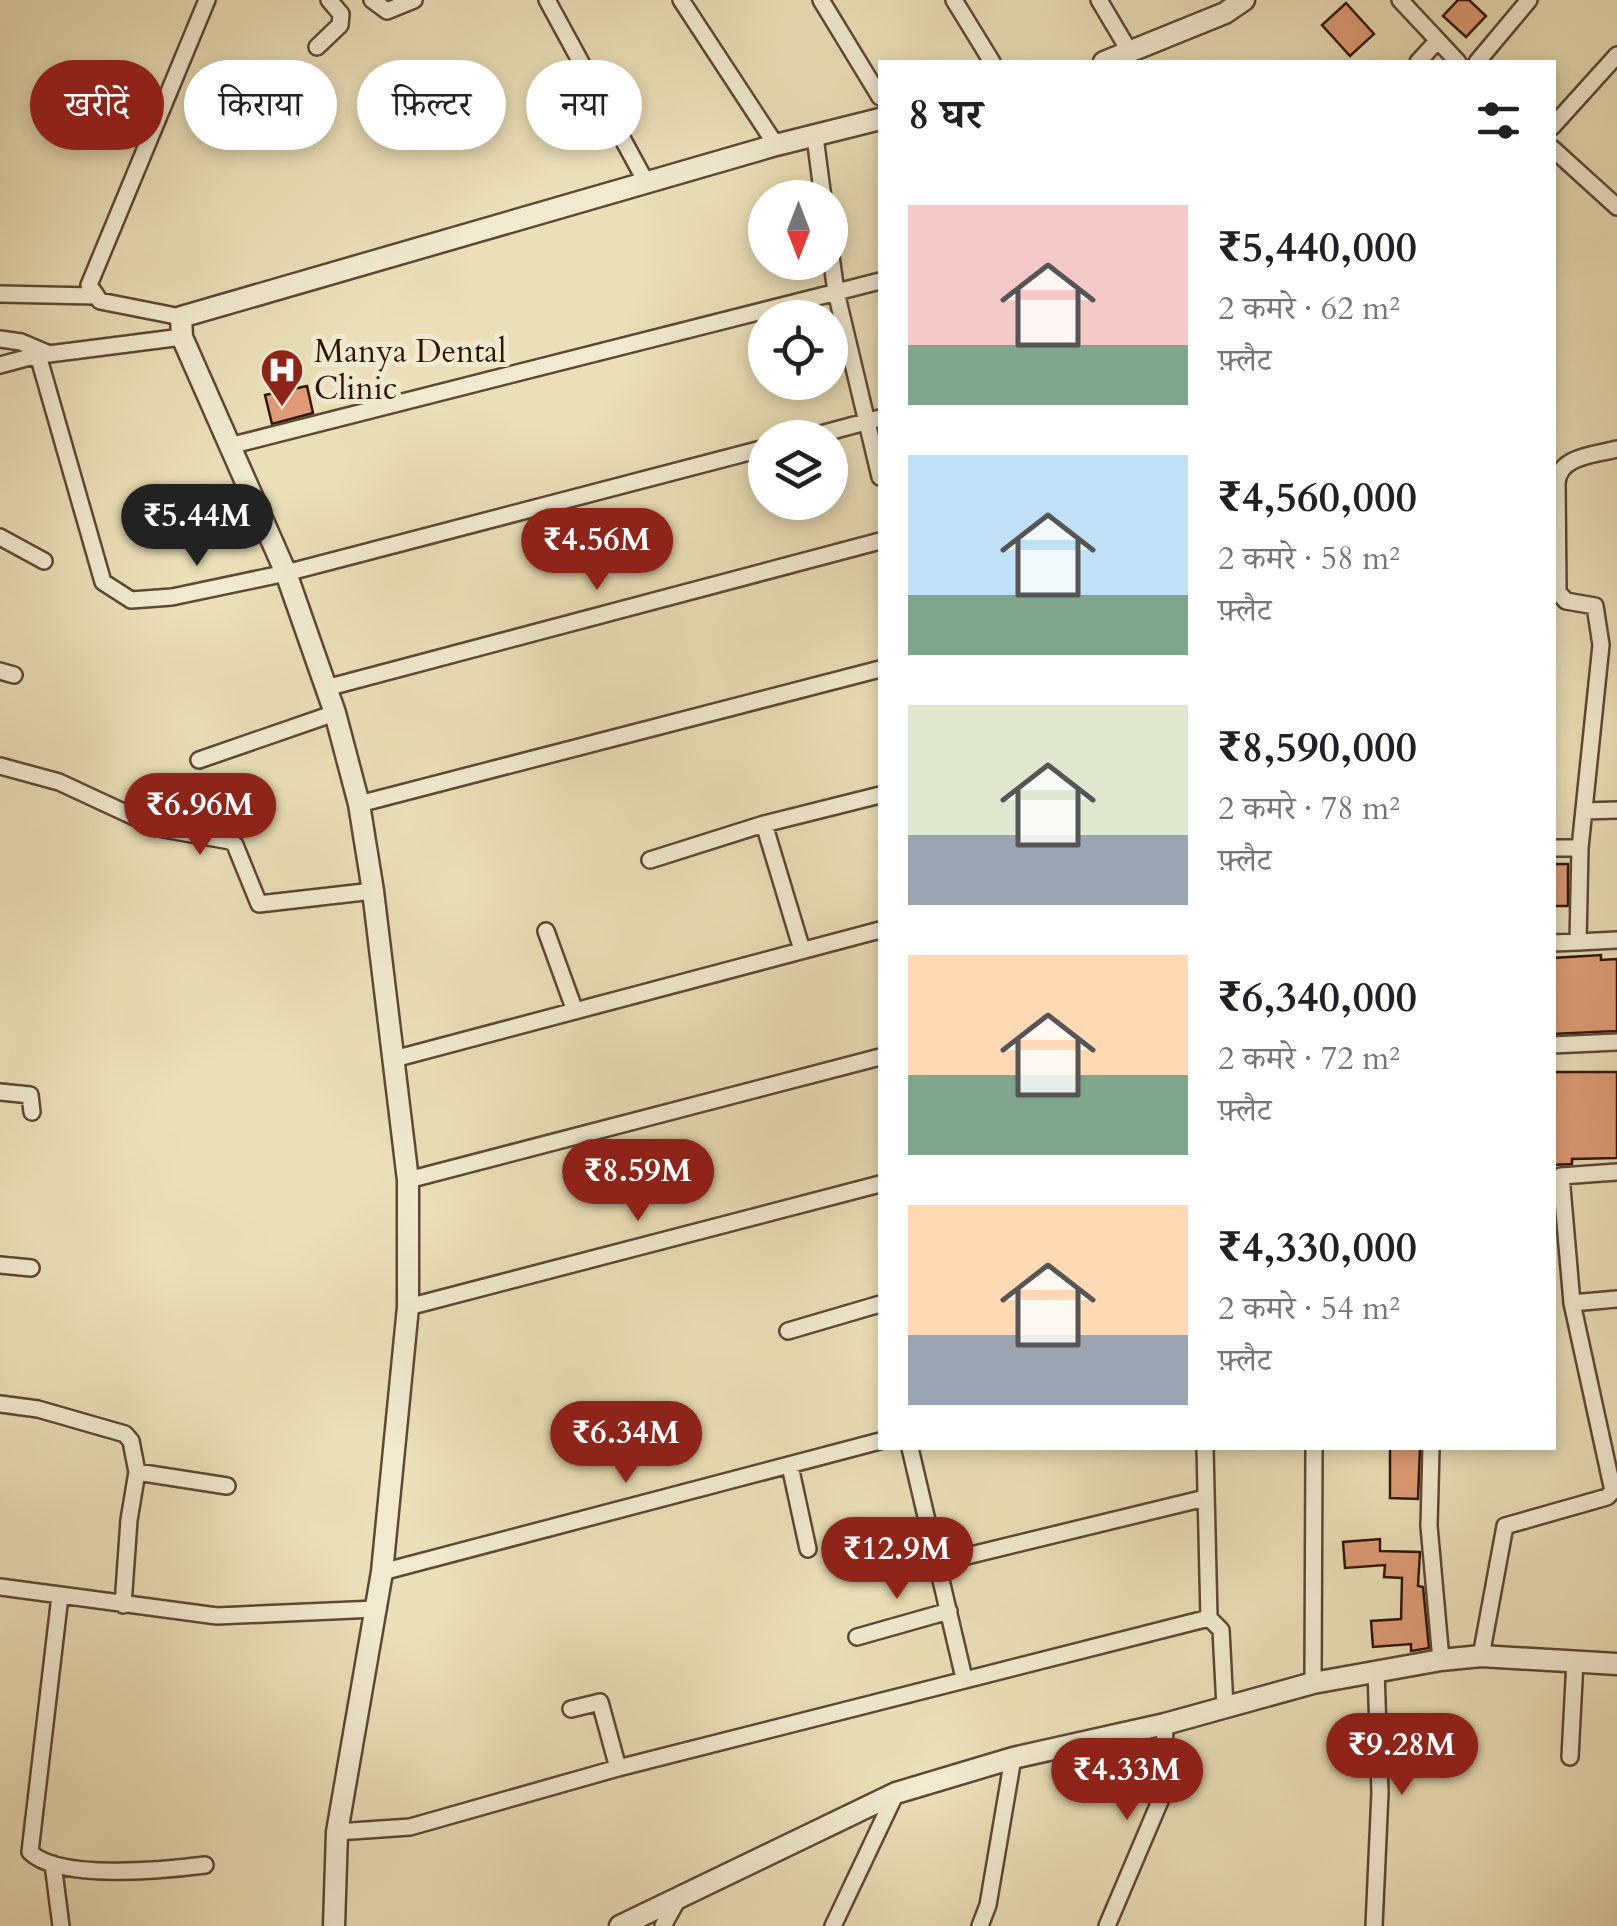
<!DOCTYPE html>
<html lang="hi">
<head>
<meta charset="utf-8">
<style>
  :root { --surface:#fff; --page:#f6f6f6; --text:#202124; --muted:#757577; --accent:#8f2418 }
  body { margin:0; font-family:Cardo,"Noto Serif Devanagari",serif; background:var(--page); color:var(--text); height:100vh; display:flex; flex-direction:column; font-size:38px; white-space:nowrap }
  * { box-sizing:border-box; margin:0 }
  p { font-size:32px; color:var(--muted) }
  .icon { flex:none; width:55px; height:55px; fill:none; stroke:currentColor; stroke-width:2; stroke-linecap:round; stroke-linejoin:round }
  .map { position:relative; flex:1; overflow:hidden }
  .sheet { position:absolute; left:878px; top:60px; width:678px; height:1390px; display:flex; flex-direction:column; background:var(--surface); border-radius:0px; box-shadow:0 5px 15px #0003 }
  .sheet>* { flex:none }
  .top-card { position:absolute; left:30px; top:60px; width:698px; height:90px; display:flex; gap:20px }
  .needle { width:65px; rotate:180deg }
  .fabs { position:absolute; left:748px; top:180px; display:grid; gap:20px }
  .fabs a { display:grid; place-items:center; width:100px; height:100px; border-radius:50%; background:var(--surface); box-shadow:0 5px 15px #0003; font-size:50px }
  .price { position:absolute; translate:-50% -85px; padding:0 22px; border-radius:35px; background:var(--accent); color:#fff; font-size:32px; line-height:65px; filter:drop-shadow(0 2px 5px #0008) }
  .price::after { content:''; position:absolute; left:50%; top:60px; width:30px; height:22px; margin-left:-15px; background:inherit; clip-path:polygon(0 0,100% 0,50% 100%) }
  .price.current { background:#222; color:#fff }
  ul { padding:0; list-style:none }
  li { display:flex; align-items:center; gap:30px; height:250px; padding:0 30px }
  li span { display:grid; place-items:center; flex:none; width:280px; height:200px; border-radius:0px; color:#555 }
  li>.icon { margin-inline-start:auto }
  span .icon { width:120px; height:120px; fill:#fffc; stroke-width:1 }
  li b { font-size:42px }
  h2 { display:flex; justify-content:space-between; align-items:center; height:120px; padding:0 30px; font-size:42px }
  .chip { padding:0 35px; border-radius:45px; background:var(--surface); box-shadow:0 5px 15px #0003; font-size:35px; line-height:90px }
  .chip.current { background:var(--accent); color:#fff }
  .map>svg:first-child { display:block }
  .building { fill:#de9b76; stroke:#2e1607; stroke-width:2.5 }
  .lines { fill:none; stroke-linecap:round; stroke-linejoin:round }
  .minor-casing { stroke:#5d4833; stroke-width:20 }
  .tertiary-casing { stroke:#5d4833; stroke-width:25 }
  .minor { stroke:#f1ead0; stroke-width:15 }
  .tertiary { stroke:#f1ead0; stroke-width:20 }
  .labels { text-anchor:middle; dominant-baseline:central; stroke-width:10; stroke-linejoin:round; paint-order:stroke }
  .poi-label { font-size:32px; fill:#2e1607; stroke:#f1ead0; text-anchor:start }
</style>
</head>
<body>
<div class="map">
<svg width="1617" height="1926" viewBox="0 0 1617 1926">
  <rect width="100%" height="100%" fill="#eadfb7"/>
  <filter id="stains"><feTurbulence type="fractalNoise" baseFrequency=".002" numOctaves="4"/><feColorMatrix values="0 0 0 0 .2 0 0 0 0 .09 0 0 0 0 .02 0 0 0 .5 -.17"/></filter>
  <radialGradient id="worn" r=".72"><stop offset=".6" stop-color="#630" stop-opacity="0"/><stop offset="1" stop-color="#630" stop-opacity=".3"/></radialGradient>
  <path class="building" d="M1458,0h11l17,16 -20,21 -23,-21z
    M1346,3l28,31 -24,22 -28,-31z
    M307,386l6,27 -41,11 -7,-29z
    M1552,864h16v42h-16z
    M1601,955v5l16,-1v72l-65,3v-76z
    M1552,1072h65v86l-45,1v5l-20,1z
    M1390,1448h30l-2,51 -28,-1z
    M1380,1539v12l40,1 -2,34 5,1 6,61 -18,3v-7l-38,3 -2,-26 30,-2 1,-41 -18,-1 1,-12 -40,3 -2,-26z"/>
  <g class="lines">
    <g class="minor-casing">
      <path id="minor" d="M372,0l15,11 27,-11
        M547,0l99,182
        M681,0l95,145
        M821,0l59,97
        M954,0l38,62
        M1099,0l32,54
        M1400,0l58,62
        M317,47l23,-22 1,-11 -12,-14
        M1418,62l19,-21
        M1477,62l52,-62
        M1552,127l65,-72
        M815,137l8,61
        M1552,148l65,59
        M830,249l6,43 44,185
        M0,294l94,2
        M181,317l-81,-16 -11,-16 118,-285
        M0,339l21,3 28,12 133,-17
        M38,355l65,227 28,18 41,-3 114,-24 479,-125
        M0,365l45,-12
        M806,438l74,-20
        M229,446l651,-165
        M1617,449c-23,6 -58,7 -60,34l1,109 8,9 29,5 6,39 -21,203 -2,94 39,-2
        M0,537l44,24
        M0,671l14,4
        M326,688l554,-147
        M199,760l136,-47
        M0,766l59,16 99,46 72,13 5,4 24,59 114,-13
        M359,804l521,-135
        M1584,811l33,-1
        M764,824l38,126
        M1552,848h28
        M650,860l114,-36 116,-29
        M546,931l29,80
        M1552,943l26,-1
        M1552,1045l65,-3
        M394,1059l486,-129
        M0,1092l30,3 2,17
        M408,1180l472,-123
        M0,1265l31,3
        M1572,1303l45,-4
        M408,1307l472,-123
        M788,1331l92,-27
        M0,1404l38,5 87,25 6,7 6,31
        M910,1448l54,230
        M1205,1448l4,170 12,12 4,77
        M1431,1448l-2,78 12,134
        M790,1466l18,83
        M938,1563l267,-65
        M382,1572l498,-131
        M0,1587l217,29 159,-7
        M60,1596l-30,256c29,29 135,18 175,13
        M123,1605l6,-85 8,-48 90,14
        M857,1637l92,-26
        M1481,1656l24,-130 102,-29 6,-6 -41,-188 -11,-127 56,-4
        M1313,1683l1,-235
        M571,1709l29,-7 18,66
        M1570,1757l5,-96
        M337,1832l73,-5 208,-59 591,-150
        M53,1864l8,62
        M663,1926l15,-27
        M833,1926l63,-133
        M980,1926l8,-21 25,-147
        M1107,1926l56,-132 2,-70
        M1374,1926l6,-133 -4,-123"/>
    </g>
    <g class="tertiary-casing">
      <path id="tertiary" d="M1104,62l121,-49 19,-13
        M334,1926l3,-94 45,-260 26,-265v-127l-35,-289 -14,-87 -24,-91 -49,-140 -104,-236 -1,-20 595,-172 104,-26
        M620,1926l276,-133 117,-35 152,-34 148,-41 128,-23 40,-4 136,8"/>
    </g>
    <use href="#minor" class="minor"/>
    <use href="#tertiary" class="tertiary"/>
  </g>
  <defs>
    <g id="hospital-pin" transform="scale(2.25)"><path d="M0 17L-7.5 6A9.5 9.5 0 1 1 7.5 6Z" fill="#8f2418" stroke="#f1ead0"/><path d="M-5-5h3v3.5h4V-5h3V5h-3V1.5h-4V5h-3Z" fill="#fff"/></g>
  </defs>
  <g fill-rule="evenodd">
    <use href="#hospital-pin" x="282" y="370"/>
  </g>
  <g class="labels">
    <g class="poi-label">
      <text x="314" y="352">Manya Dental<tspan x="314" dy="37">Clinic</tspan></text>
    </g>
  </g>
  <rect width="100%" height="100%" filter="url(#stains)"/>
  <rect width="100%" height="100%" fill="url(#worn)"/>
</svg>
<div class="fabs">
<a><svg class="needle" viewBox="-14 -14 28 28"><path d="M0-13l5 13h-10z" fill="#e53935"/><path d="M0 13l5-13h-10z" fill="#757577"/></svg></a>
<a><svg class="icon" aria-label="locate" viewBox="0 0 24 24"><circle cx="12" cy="12" r="6"/><path d="M12 2v4M12 18v4M2 12h4M18 12h4"/></svg></a>
<a><svg class="icon" aria-label="layers" viewBox="0 0 24 24"><path d="M12 4l9 5-9 5-9-5zM3 14l9 5 9-5"/></svg></a>
</div>
<b class="price current" style="left:197px;top:569px">₹5.44M</b>
<b class="price" style="left:597px;top:593px">₹4.56M</b>
<b class="price" style="left:200px;top:858px">₹6.96M</b>
<b class="price" style="left:638px;top:1224px">₹8.59M</b>
<b class="price" style="left:626px;top:1486px">₹6.34M</b>
<b class="price" style="left:897px;top:1602px">₹12.9M</b>
<b class="price" style="left:1402px;top:1798px">₹9.28M</b>
<b class="price" style="left:1127px;top:1823px">₹4.33M</b>
<div class="top-card">
<a class="chip current">खरीदें</a>
<a class="chip">किराया</a>
<a class="chip">फ़िल्टर</a>
<a class="chip">नया</a>
</div>
<section class="sheet">
<h2>8 घर<svg class="icon" aria-label="filters" viewBox="0 0 24 24"><path d="M4 7h16M4 17h16"/><circle cx="9" cy="7" r="2"/><circle cx="15" cy="17" r="2"/></svg></h2>
<ul>
<li><span style="background:linear-gradient(#f6c9c9 70%,#7fa58c 0)"><svg class="icon" aria-label="home" viewBox="0 0 24 24"><path d="M3 11l9-7 9 7M6 9v11h12V9"/></svg></span><div><b>₹5,440,000</b><p>2 कमरे · 62 m²</p><p>फ़्लैट</p></div></li>
<li><span style="background:linear-gradient(#bfe0f5 70%,#7fa58c 0)"><svg class="icon" aria-label="home" viewBox="0 0 24 24"><path d="M3 11l9-7 9 7M6 9v11h12V9"/></svg></span><div><b>₹4,560,000</b><p>2 कमरे · 58 m²</p><p>फ़्लैट</p></div></li>
<li><span style="background:linear-gradient(#dfe7d0 65%,#9aa5b1 0)"><svg class="icon" aria-label="home" viewBox="0 0 24 24"><path d="M3 11l9-7 9 7M6 9v11h12V9"/></svg></span><div><b>₹8,590,000</b><p>2 कमरे · 78 m²</p><p>फ़्लैट</p></div></li>
<li><span style="background:linear-gradient(#ffd9b3 60%,#7fa58c 0)"><svg class="icon" aria-label="home" viewBox="0 0 24 24"><path d="M3 11l9-7 9 7M6 9v11h12V9"/></svg></span><div><b>₹6,340,000</b><p>2 कमरे · 72 m²</p><p>फ़्लैट</p></div></li>
<li><span style="background:linear-gradient(#ffd9b3 65%,#9aa5b1 0)"><svg class="icon" aria-label="home" viewBox="0 0 24 24"><path d="M3 11l9-7 9 7M6 9v11h12V9"/></svg></span><div><b>₹4,330,000</b><p>2 कमरे · 54 m²</p><p>फ़्लैट</p></div></li>
</ul>
</section>
</div>
</body>
</html>
